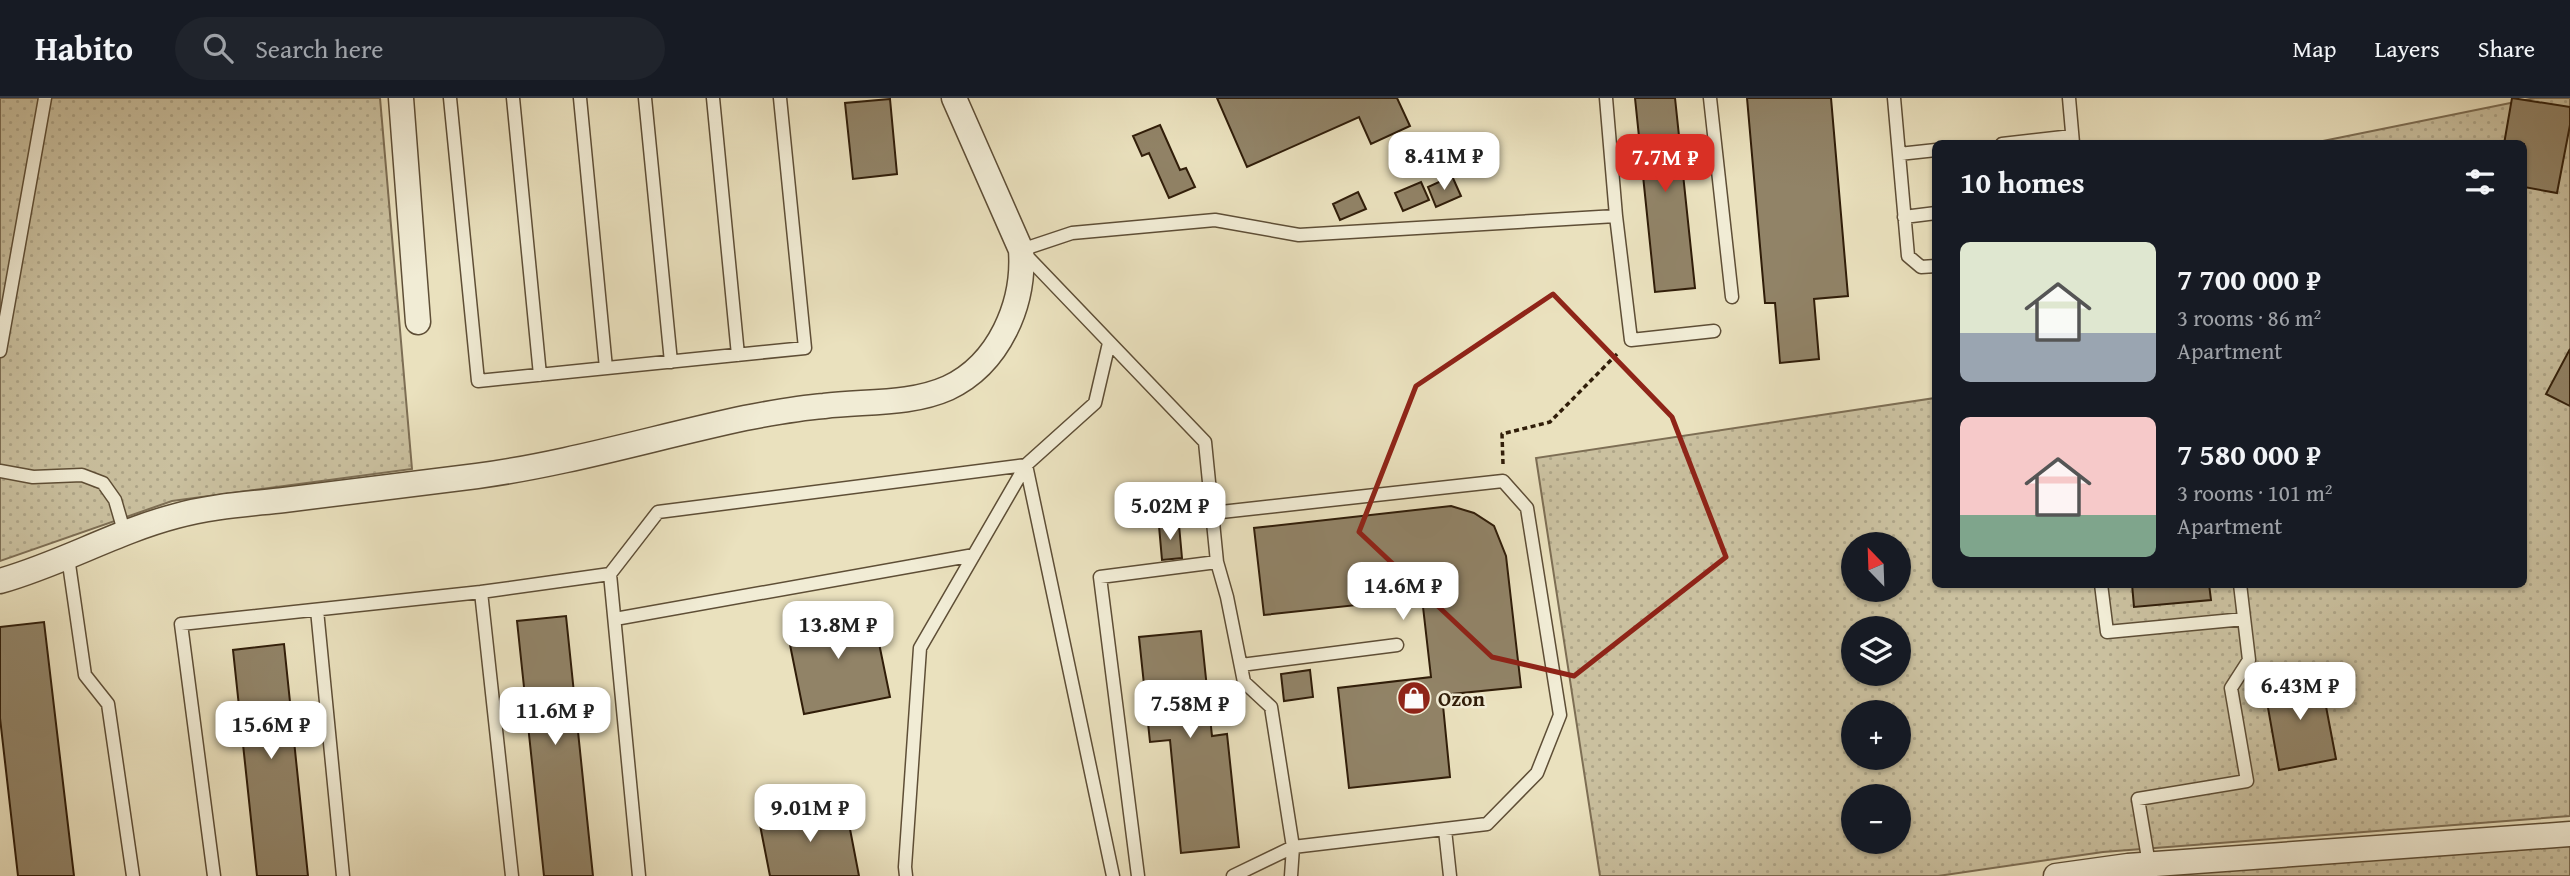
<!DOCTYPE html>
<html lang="en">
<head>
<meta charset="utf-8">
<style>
  :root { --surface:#171b24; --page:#20242c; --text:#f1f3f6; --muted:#9ea1a6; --line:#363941; --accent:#d93025 }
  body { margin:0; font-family:"Gentium Book Plus",serif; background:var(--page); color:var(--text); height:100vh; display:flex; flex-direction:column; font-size:26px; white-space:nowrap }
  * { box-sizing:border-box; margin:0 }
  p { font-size:23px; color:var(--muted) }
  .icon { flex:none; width:38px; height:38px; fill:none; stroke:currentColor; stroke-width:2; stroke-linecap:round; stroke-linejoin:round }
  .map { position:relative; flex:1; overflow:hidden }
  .drawer { position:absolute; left:1932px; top:42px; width:595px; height:448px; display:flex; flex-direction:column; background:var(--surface); border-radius:10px; box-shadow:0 2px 5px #0004 }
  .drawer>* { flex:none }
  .needle { width:46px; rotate:337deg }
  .fabs { position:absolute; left:1841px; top:434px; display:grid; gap:14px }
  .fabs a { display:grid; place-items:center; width:70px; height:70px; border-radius:50%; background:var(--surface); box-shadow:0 2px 5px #0004; font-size:35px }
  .price { position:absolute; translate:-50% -60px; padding:0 16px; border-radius:14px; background:#fff; color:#222; font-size:23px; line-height:46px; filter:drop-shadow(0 2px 4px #0008) }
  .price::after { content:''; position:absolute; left:50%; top:42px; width:21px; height:16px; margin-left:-10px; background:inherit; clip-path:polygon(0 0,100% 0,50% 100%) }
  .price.active { background:var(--accent); color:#fff }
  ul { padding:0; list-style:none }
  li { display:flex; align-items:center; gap:21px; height:175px; padding:0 28px }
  li span { display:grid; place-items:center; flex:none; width:196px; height:140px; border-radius:10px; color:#555 }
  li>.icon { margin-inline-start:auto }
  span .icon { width:84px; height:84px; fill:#fffc; stroke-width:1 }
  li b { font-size:30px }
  h2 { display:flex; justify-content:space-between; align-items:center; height:84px; padding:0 28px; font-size:30px }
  header { display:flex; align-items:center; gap:42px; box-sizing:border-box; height:98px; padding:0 35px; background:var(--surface); border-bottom:2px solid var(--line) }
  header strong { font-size:33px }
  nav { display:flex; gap:38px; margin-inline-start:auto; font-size:24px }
  .search { width:490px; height:63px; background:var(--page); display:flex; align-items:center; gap:18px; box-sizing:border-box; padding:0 24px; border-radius:38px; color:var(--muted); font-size:26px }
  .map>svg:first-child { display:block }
  .grass { fill:url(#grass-dots); stroke:#7d6e54; stroke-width:2; fill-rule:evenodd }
  .building { fill:#918367; stroke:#301d09; stroke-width:2 }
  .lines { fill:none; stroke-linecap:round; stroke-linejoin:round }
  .lane-casing { stroke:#5e4e36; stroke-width:15 }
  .street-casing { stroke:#5e4e36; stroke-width:27 }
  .path { stroke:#301d09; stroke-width:3.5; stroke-dasharray:5 3.5; stroke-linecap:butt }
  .lane { stroke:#f1ecd5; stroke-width:12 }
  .street { stroke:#f1ecd5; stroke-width:24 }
  .marked { fill:none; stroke:#8f2418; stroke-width:5; stroke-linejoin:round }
  .labels { text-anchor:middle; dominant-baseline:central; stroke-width:5; stroke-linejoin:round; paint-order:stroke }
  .poi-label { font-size:21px; font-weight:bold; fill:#301d09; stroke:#f1ecd5; text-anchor:start }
</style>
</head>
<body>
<header>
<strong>Habito</strong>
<div class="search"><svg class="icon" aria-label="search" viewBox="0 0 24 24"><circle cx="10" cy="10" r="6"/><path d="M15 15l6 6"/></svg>Search here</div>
<nav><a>Map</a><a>Layers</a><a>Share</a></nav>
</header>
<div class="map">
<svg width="2570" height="778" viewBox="0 0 2570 778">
  <defs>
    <pattern id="grass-dots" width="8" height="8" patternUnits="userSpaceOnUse" patternTransform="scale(1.75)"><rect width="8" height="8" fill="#cac09f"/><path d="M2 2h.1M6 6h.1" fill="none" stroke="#aea588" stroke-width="1.8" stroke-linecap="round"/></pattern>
  </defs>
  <rect width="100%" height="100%" fill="#eae1be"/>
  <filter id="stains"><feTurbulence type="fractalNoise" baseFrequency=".00286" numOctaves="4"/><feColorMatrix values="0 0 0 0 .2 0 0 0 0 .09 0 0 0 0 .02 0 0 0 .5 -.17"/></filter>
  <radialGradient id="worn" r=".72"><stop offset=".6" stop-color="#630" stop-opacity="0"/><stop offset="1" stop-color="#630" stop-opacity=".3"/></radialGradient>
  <path class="grass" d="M0,0h380l32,371 -240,32 -172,60z
    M2535,0h35v718l-467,36 -165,24h-338l-64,-418 399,-60 1,186h588v-440l-211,-1zM1853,446h46v46h-46zM1853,530h46v46h-46zM1853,614h46v46h-46zM1853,698h46v46h-46z
    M2570,748v30h-423z"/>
  <path class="building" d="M1217,0h180l13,28 -39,18 -12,-27 -112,50z
    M1635,0h40l20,190 -40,4z
    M1747,0h84l17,198 -34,3 5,60 -39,4 -5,-60h-10z
    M2512,0l58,9v18l-13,68 -33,-6v-43h-20z
    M890,1l7,75 -44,5 -8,-76z
    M1160,27l20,45 6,-2 9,19 -26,11 -20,-45 -7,3 -9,-20z
    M1452,78l9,20 -25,11 -8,-20z
    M1421,84l8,18 -26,11 -8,-18z
    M1358,94l8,17 -26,11 -7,-16z
    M2570,251v57l-24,-12z
    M1451,408l23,7 20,13 12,30 15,131 -79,8 8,82 -101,11 -11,-100 93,-11 -9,-79 -158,17 -10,-87z
    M1179,427l3,33 -20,2 -3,-34z
    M2132,486h77l2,16 -77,7z
    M872,511l18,88 -86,17 -18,-89z
    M566,518l27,260h-49l-27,-255z
    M44,524l30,254h-56l-18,-158v-91z
    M1201,533l11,105 15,-2 12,113 -58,6 -11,-113 -20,2 -11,-105z
    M284,546l24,232h-51l-24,-226z
    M1310,572l3,27 -29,4 -3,-27z
    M2320,577l16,84 -57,11 -15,-85z
    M845,705l14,73h-89l-11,-56z"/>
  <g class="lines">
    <g class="lane-casing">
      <path id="lane" d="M450,0l28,283 327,-33 -25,-250
        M513,0l27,277
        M580,0l26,270
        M645,0l26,264
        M713,0l25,257
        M1710,0l22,199
        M1894,0l14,158 13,11 15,-1
        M2069,0l4,45
        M2002,46l70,-8
        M1899,56l37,-4
        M1616,118l15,124 83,-9
        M1904,119l32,-4
        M0,253l45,-253
        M1026,367l87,411
        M0,373l33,6 49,-2 21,8 12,17 9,31
        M1212,415l291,-32 24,27 33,207 -23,58 -50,51 -194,23 -60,29
        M68,459l17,118 23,29 25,172
        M2101,486l6,48 137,-13
        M317,512l26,266
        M615,521l359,-64
        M1241,567l156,-20
        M1445,732l5,46
        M2149,766l-11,-65 109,-18 -16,-93 18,-28 -9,-76
        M214,778l-33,-252 300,-32
        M512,778l-31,-284 129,-18
        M639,778l-29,-302 48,-62 368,-47 69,-62 14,-60
        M906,778l-1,-9 15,-219 106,-183
        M1138,778l-38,-299 117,-15
        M1291,778l2,-29 -22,-140 -27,-25 -17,-85 -10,-35 -12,-120 -184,-192 51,-17 143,-13 84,15 317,-19 -10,-118"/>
    </g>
    <g class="street-casing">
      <path id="street" d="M401,0l17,224
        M0,483c61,-17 115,-49 176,-65 35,-10 73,-12 108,-16 64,-8 129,-16 193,-24 90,-12 179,-39 268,-58 26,-5 53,-10 79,-12 40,-5 86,-1 124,-18 51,-24 77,-84 73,-138l-67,-152
        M2056,778l72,-10 442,-32"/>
    </g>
    <path class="path" d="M1503,366l-1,-30 48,-12 69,-70"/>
    <use href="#lane" class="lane"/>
    <use href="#street" class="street"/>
  </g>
  <path class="marked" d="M1553,196l119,123 54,140 -152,119 -82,-19 -133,-125 57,-146z"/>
  <defs>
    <g id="shop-disc" transform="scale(1.75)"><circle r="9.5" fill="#8f2418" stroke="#f1ecd5"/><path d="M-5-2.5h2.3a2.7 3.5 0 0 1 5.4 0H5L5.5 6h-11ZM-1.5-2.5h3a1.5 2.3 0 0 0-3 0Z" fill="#fff"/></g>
  </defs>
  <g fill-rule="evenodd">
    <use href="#shop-disc" x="1414" y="600"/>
  </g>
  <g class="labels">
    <g class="poi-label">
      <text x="1438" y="600">Ozon</text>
    </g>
  </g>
  <rect width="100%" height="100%" filter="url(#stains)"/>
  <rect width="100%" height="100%" fill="url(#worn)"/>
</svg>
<div class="fabs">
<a><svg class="needle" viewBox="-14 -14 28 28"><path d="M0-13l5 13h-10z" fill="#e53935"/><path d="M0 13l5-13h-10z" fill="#9ea1a6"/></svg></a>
<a><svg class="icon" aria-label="layers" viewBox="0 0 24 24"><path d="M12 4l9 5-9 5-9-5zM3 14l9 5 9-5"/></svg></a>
<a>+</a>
<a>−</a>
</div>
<b class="price" style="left:1444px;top:94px">8.41M ₽</b>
<b class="price active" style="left:1665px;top:96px">7.7M ₽</b>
<b class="price" style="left:1170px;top:444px">5.02M ₽</b>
<b class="price" style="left:1403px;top:524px">14.6M ₽</b>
<b class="price" style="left:838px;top:563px">13.8M ₽</b>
<b class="price" style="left:2300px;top:624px">6.43M ₽</b>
<b class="price" style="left:1190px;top:642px">7.58M ₽</b>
<b class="price" style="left:555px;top:649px">11.6M ₽</b>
<b class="price" style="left:271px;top:663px">15.6M ₽</b>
<b class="price" style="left:810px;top:746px">9.01M ₽</b>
<section class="drawer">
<h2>10 homes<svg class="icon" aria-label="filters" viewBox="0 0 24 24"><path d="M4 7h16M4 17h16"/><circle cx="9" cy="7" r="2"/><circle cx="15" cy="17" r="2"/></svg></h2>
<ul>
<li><span style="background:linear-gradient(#dfe7d0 65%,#9aa5b1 0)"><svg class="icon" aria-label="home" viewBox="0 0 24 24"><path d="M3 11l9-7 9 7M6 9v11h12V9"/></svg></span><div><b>7 700 000 ₽</b><p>3 rooms · 86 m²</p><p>Apartment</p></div></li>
<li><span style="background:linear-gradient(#f6c9c9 70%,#7fa58c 0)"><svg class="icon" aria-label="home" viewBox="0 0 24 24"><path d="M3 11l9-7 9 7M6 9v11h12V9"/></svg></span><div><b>7 580 000 ₽</b><p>3 rooms · 101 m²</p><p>Apartment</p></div></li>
</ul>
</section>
</div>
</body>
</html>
